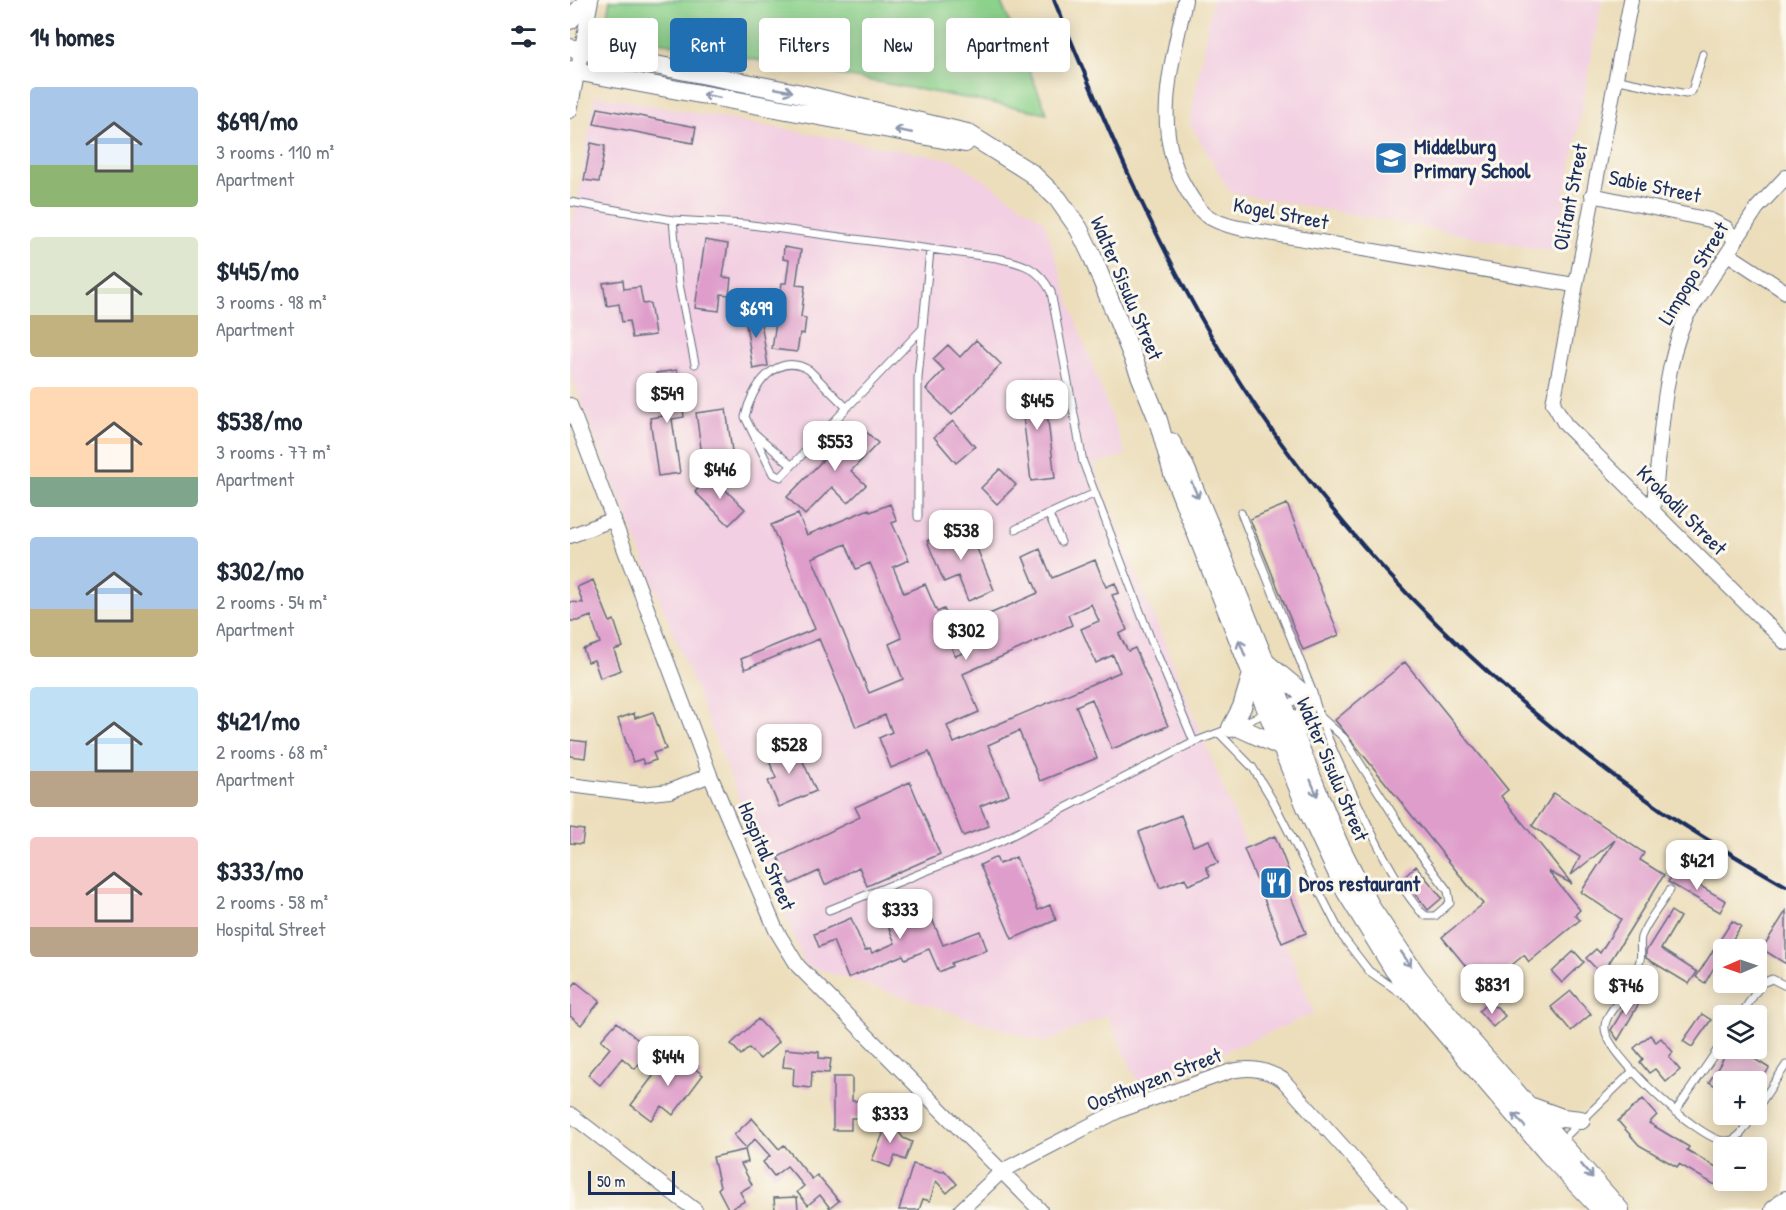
<!DOCTYPE html>
<html lang="en">
<head>
<meta charset="utf-8">
<style>
  :root { --surface:#fff; --page:#f2f2f3; --text:#1f2937; --muted:#747a83; --accent:#1f6fb2 }
  body { margin:0; font-family:"Patrick Hand",sans-serif; background:var(--page); color:var(--text); height:100vh; display:flex; flex-direction:column; font-size:22px; white-space:nowrap }
  * { box-sizing:border-box; margin:0 }
  p { font-size:20px; color:var(--muted) }
  .icon { flex:none; width:33px; height:33px; fill:none; stroke:currentColor; stroke-width:2; stroke-linecap:round; stroke-linejoin:round }
  .map { position:relative; flex:1; overflow:hidden }
  .drawer { display:flex; flex-direction:column; background:var(--surface); width:570px }
  .drawer>* { flex:none }
  .top-card { position:absolute; left:18px; top:18px; width:570px; height:54px; display:flex; gap:12px }
  .needle { width:39px; rotate:268deg }
  .tools { position:absolute; left:1143px; top:939px; display:grid; gap:12px }
  .tools a { display:grid; place-items:center; width:54px; height:54px; border-radius:6px; background:var(--surface); box-shadow:0 3px 15px #0003; font-size:30px }
  .scale { position:absolute; left:18px; bottom:15px; width:87px; box-sizing:border-box; padding-left:6px; border:3px solid #1b2f5e; border-top:0; font-size:16px; line-height:21px; white-space:nowrap; color:#1b2f5e; -webkit-text-stroke:4px #fbf7ec; paint-order:stroke }
  .price { position:absolute; translate:-50% -51px; padding:0 14px; border-radius:12px; background:#fff; color:#222; font-size:20px; line-height:39px; filter:drop-shadow(0 2px 3px #0008) }
  .price::after { content:''; position:absolute; left:50%; top:36px; width:18px; height:14px; margin-left:-9px; background:inherit; clip-path:polygon(0 0,100% 0,50% 100%) }
  .price.selected { background:var(--accent); color:#fff }
  ul { padding:0; list-style:none }
  li { display:flex; align-items:center; gap:18px; height:150px; padding:0 30px }
  li span { display:grid; place-items:center; flex:none; width:168px; height:120px; border-radius:6px; color:#555 }
  li>.icon { margin-inline-start:auto }
  span .icon { width:72px; height:72px; fill:#fffc; stroke-width:1 }
  li b { font-size:26px }
  h2 { display:flex; justify-content:space-between; align-items:center; height:72px; padding:0 30px; font-size:26px }
  .tag { padding:0 21px; border-radius:6px; background:var(--surface); box-shadow:0 3px 15px #0003; font-size:21px; line-height:54px }
  .tag.selected { background:var(--accent); color:#fff }
  main { display:flex; flex:1; min-height:0 }
  .map>svg:first-child { display:block }
  .built { fill:#f2cfe2 }
  .green { fill:#8cd28c; stroke:#548075; stroke-width:1.5 }
  .building { fill:#df9dcb; fill-rule:evenodd }
  .lines { fill:none; stroke-linecap:round; stroke-linejoin:round }
  .lane-casing { stroke:#646c7f; stroke-width:9 }
  .street-casing { stroke:#646c7f; stroke-width:16 }
  .secondary-casing { stroke:#646c7f; stroke-width:20 }
  .lane { stroke:#fff; stroke-width:7 }
  .street { stroke:#fff; stroke-width:14 }
  .secondary { stroke:#fff; stroke-width:18 }
  .rail { stroke:#1b2f5e; stroke-width:4 }
  .oneway { stroke:#8d97ae }
  .labels { text-anchor:middle; dominant-baseline:central; stroke-width:6; stroke-linejoin:round; paint-order:stroke }
  .poi-label { font-size:21px; font-weight:bold; fill:#1b2f5e; stroke:#fbf7ec; text-anchor:start }
  .street-label { font-size:21px; fill:#1b2f5e; stroke:#fbf7ec }
</style>
</head>
<body>
<main>
<section class="drawer">
<h2>14 homes<svg class="icon" aria-label="filters" viewBox="0 0 24 24"><path d="M4 7h16M4 17h16"/><circle cx="9" cy="7" r="2"/><circle cx="15" cy="17" r="2"/></svg></h2>
<ul>
<li><span style="background:linear-gradient(#a9c7e8 65%,#8fb573 0)"><svg class="icon" aria-label="home" viewBox="0 0 24 24"><path d="M3 11l9-7 9 7M6 9v11h12V9"/></svg></span><div><b>$699/mo</b><p>3 rooms · 110 m²</p><p>Apartment</p></div></li>
<li><span style="background:linear-gradient(#dfe7d0 65%,#c2b280 0)"><svg class="icon" aria-label="home" viewBox="0 0 24 24"><path d="M3 11l9-7 9 7M6 9v11h12V9"/></svg></span><div><b>$445/mo</b><p>3 rooms · 98 m²</p><p>Apartment</p></div></li>
<li><span style="background:linear-gradient(#ffd9b3 75%,#7fa58c 0)"><svg class="icon" aria-label="home" viewBox="0 0 24 24"><path d="M3 11l9-7 9 7M6 9v11h12V9"/></svg></span><div><b>$538/mo</b><p>3 rooms · 77 m²</p><p>Apartment</p></div></li>
<li><span style="background:linear-gradient(#a9c7e8 60%,#c2b280 0)"><svg class="icon" aria-label="home" viewBox="0 0 24 24"><path d="M3 11l9-7 9 7M6 9v11h12V9"/></svg></span><div><b>$302/mo</b><p>2 rooms · 54 m²</p><p>Apartment</p></div></li>
<li><span style="background:linear-gradient(#bfe0f5 70%,#b9a48a 0)"><svg class="icon" aria-label="home" viewBox="0 0 24 24"><path d="M3 11l9-7 9 7M6 9v11h12V9"/></svg></span><div><b>$421/mo</b><p>2 rooms · 68 m²</p><p>Apartment</p></div></li>
<li><span style="background:linear-gradient(#f6c9c9 75%,#b9a48a 0)"><svg class="icon" aria-label="home" viewBox="0 0 24 24"><path d="M3 11l9-7 9 7M6 9v11h12V9"/></svg></span><div><b>$333/mo</b><p>2 rooms · 58 m²</p><p>Hospital Street</p></div></li>
</ul>
</section>
<div class="map">
<svg width="1216" height="1210" viewBox="0 0 1216 1210">
  <rect width="100%" height="100%" fill="#fbf7ec"/>
  <filter id="ink" filterUnits="userSpaceOnUse"><feTurbulence type="fractalNoise" baseFrequency=".0167" numOctaves="2"/><feDisplacementMap in="SourceGraphic" scale="12" xChannelSelector="R" yChannelSelector="G"/><feConvolveMatrix kernelMatrix="1 2 1 2 8 2 1 2 1" color-interpolation-filters="sRGB"/></filter>
  <filter id="wash" filterUnits="userSpaceOnUse"><feTurbulence type="fractalNoise" baseFrequency=".008" numOctaves="4" result="noise"/><feDisplacementMap in="SourceGraphic" scale="24" xChannelSelector="R" yChannelSelector="G"/><feGaussianBlur stdDeviation="1.35" result="paint"/><feColorMatrix in="noise" values="0 0 0 0 0 0 0 0 0 0 0 0 0 0 0 0 0 1.4 0 .05"/><feComposite in="paint" operator="in"/></filter>
  <g filter="url(#wash)">
    <rect width="100%" height="100%" fill="#ecdebb"/>
    <path class="built" d="M642,0h390l-47,252 -325,-60 -40,-69z
      M25,95l360,65 89,61 33,103 49,131 -33,10 221,548 -173,75 -34,-73 -62,28 -240,-78 -235,-592v-144l8,-32z"/>
    <path class="green" d="M40,0h390l47,113 -443,-81z"/>
    <g id="blocks">
      <path class="building" d="M28,108l98,19 -3,16 -99,-19z
        M21,143l14,3 -6,36 -15,-2z
        M135,240l23,4 -5,33 8,1 -2,17 -8,-1 -2,17 -24,-3z
        M214,247l17,3 -5,35 9,1 -4,31 5,1 -2,16 -4,-1 -3,19 -25,-3 10,-66h4l3,-23 -6,-1z
        M53,280l1,9 16,-2 3,17 7,-1 5,32 -23,3 -3,-17 -7,1 -3,-18 -12,2 -4,-23z
        M189,309l9,57 -15,3 -9,-58z
        M406,340l25,24 -49,51 -26,-26 18,-19 -11,-11 15,-14 12,12z
        M107,370l7,47 -12,2 8,54 -22,3 -8,-58 13,-2 -7,-43z
        M473,380l12,98 -24,3 -12,-98z
        M156,409l8,56 -30,4 -8,-56z
        M383,421l22,26 -19,16 -22,-26z
        M288,424l20,19 -27,28 15,14 -18,18 -16,-16 -27,28 -18,-18z
        M134,469l41,40 -16,16 -34,-33 11,-12z
        M430,469l16,16 -19,19 -16,-16z
        M320,504l7,17 -5,2 17,37 -16,7 11,26 21,-9 12,28 7,-3 8,18 -7,3 10,26 19,-7 -10,-24 74,-32 -15,-36 17,-8 12,29 43,-18 11,27 9,-4 4,10 -7,2 15,35 -8,4 9,17 7,-3 33,78 -56,23 -20,-50 -16,7 21,52 -57,23 -21,-50 -31,14 21,49 -29,12 9,20 -26,10 -34,-84 -38,16 -12,-30 13,-6 -7,-17 -29,12 -37,-88 -74,30 -4,-10 74,-30 -44,-104 27,-11 9,21 62,-26 1,3zM276,544l10,25 14,-6 32,75 -13,6 14,35 -34,14 -57,-135zM521,604l8,17 -18,8 15,34 17,-8 7,17 -166,71 -7,-17 32,-14 -16,-38 109,-49 -4,-10z
        M717,504l52,131 -36,15 -53,-131z
        M397,524l27,66 -26,11 -10,-25 -14,6 -17,-41z
        M23,580l17,42 4,-2 9,27 -9,3 7,20 -21,8 -6,-18 -6,2 -5,-13 17,-6 -9,-27 -13,5h-8v-19l13,1 -6,-16z
        M835,662l103,128 -7,6 71,88 -24,-13 32,39 -5,5 5,5 -51,42 -5,-7 -27,22 -6,-7 -13,11 -36,-44 41,-33 -148,-184z
        M83,712l13,37 -13,4 3,7 -12,4 -2,-5 -9,3 -15,-43 16,-6 1,5z
        M0,740l17,2 -2,16 -15,-2z
        M224,741l22,50 -37,16 -11,-26 8,-3 -10,-25z
        M340,782l30,72 -73,32 -8,-19 -34,18 -6,-14 -28,13 -13,-27 82,-40 -5,-10z
        M984,793l90,60 -4,7 24,15 -55,88 7,7 -10,9 -20,-21 10,-9 4,4 21,-34 -40,-27 34,-52 -44,35 9,-18 -48,-31z
        M611,815l12,31 16,-6 9,23 -12,4 4,9 -22,9 -3,-7 -25,10 -21,-56z
        M0,828l14,2 -2,14 -12,-1z
        M705,836l16,41 -7,3 22,53 -24,10 -38,-94z
        M426,857l3,7 17,-7 22,53 12,-5 6,15 -44,19 -32,-74z
        M846,866l26,32 -14,12 -25,-32z
        M1105,871l51,30 -6,11 -52,-30z
        M350,890l23,55 37,-14 7,19 -36,13 1,3 -13,6 -10,-23 -24,10 -2,-4 -55,23 -15,-37 -14,6 -5,-13 37,-16 14,33 5,-2 2,4 23,-10 -10,-25 23,-10 -5,-11z
        M1101,911l9,6 -19,32 36,23 -8,12 -43,-26v-7z
        M1216,911v53l-24,-15z
        M1162,921l9,5 -15,24h-2l-19,33 -9,-6z
        M1004,951l10,11 -22,21 -10,-11z
        M6,982l24,19 -19,24 -11,-9v-26z
        M1001,991l20,23 -20,17 -20,-24z
        M1063,993l9,5 -24,42 -7,-10z
        M915,1005l12,2 8,9 -12,11 -14,-16z
        M1132,1014l9,6 -19,27 -9,-6z
        M188,1019l21,23 -19,17 -11,-11 -8,7 -10,-11z
        M47,1022l33,28 -15,19 -13,-11 -22,27 -12,-10 22,-27 -9,-8z
        M1080,1035l6,7 5,-4 12,14 -4,5 11,13 -14,12 -11,-13 -6,4 -9,-11 3,-3 -9,-11z
        M1160,1048h7l32,20 -8,14h-37v9l-15,-9z
        M215,1049l34,3v6l12,1 -2,14 -17,-1 -1,16 -18,-2 1,-18 -11,-1z
        M102,1051l31,24 -30,40 -11,-9 -11,14 -20,-15z
        M263,1077h19v24h12v17h-13v12h-18z
        M1073,1099l14,16 -8,8 40,24 -2,3 36,21 -8,14 -36,-21 -2,3 -38,-22 -21,-24z
        M317,1115l16,23 9,4 -7,18 -10,-4 -5,11 -18,-7 11,-26 -8,-10z
        M182,1118l27,31 5,-4 28,34 5,-4 22,26 -9,7 -10,-13 -12,10 -11,-13 7,-6 -17,-20 -13,10 -11,-14 7,-6 -15,-17 -9,9 -12,-13z
        M175,1150l3,12 -7,2 11,21 -12,7 5,9 -16,9 -11,-21 2,-2 -7,-30z
        M343,1164l29,8 2,-2 13,14 -10,9 -11,-12 -6,20 -7,-2 -4,11h-20z
        M227,1197l1,13h-23l-1,-12z"/>
    </g>
  </g>
  <g filter="url(#ink)">
    <use href="#blocks" fill-opacity="0" stroke="#646c7f" stroke-width="1.5"/>
    <g class="lines">
      <g class="lane-casing">
        <path id="lane" d="M1044,79l72,15 6,-3 11,-37
          M0,202l103,18 71,4 253,34c26,5 42,10 54,34l32,170 68,178 43,102
          M103,220l6,64 16,80
          M276,407l-37,-37c-33,-20 -58,18 -64,47l28,57 8,3 142,-149
          M182,431l39,34
          M671,513l72,180
          M479,515l12,27
          M348,517v-139l12,-128
          M446,529l77,-35
          M715,705l28,-12c8,32 23,64 37,94 21,44 39,86 70,124l6,5h9l15,-13 -2,-12 -42,-56 -62,-97 -23,-21
          M671,724l25,-11
          M649,733l34,35 20,33 69,135 27,35 39,27
          M1100,890c-9,15 -23,31 -29,47 -2,7 1,16 -1,23 -2,10 -8,20 -13,29 -6,12 -23,26 -22,39 0,25 95,113 120,113 14,1 22,-16 29,-27
          M259,910l172,-69 193,-99 37,-14
          M1170,1016l22,-33 10,-4 14,7
          M1186,1110l30,-45
          M1105,1112l49,-72
          M992,1140l71,-69"/>
      </g>
      <g class="street-casing">
        <path id="street" d="M615,0c-12,62 -34,126 -1,185 15,28 23,36 55,43l335,57
          M1061,0l-78,403 12,21 221,219
          M0,111l21,-111
          M1022,195l118,25 16,8 9,13
          M1158,254l58,38
          M0,405l140,370 66,155 22,36 242,244
          M1083,511c8,-63 8,-136 33,-194l71,-109 29,-31
          M0,536l44,-17
          M0,785l71,9 29,-3 40,-16
          M0,1114l125,96
          M391,1210l41,-39 116,-60 113,-40c20,-4 33,-2 51,8l118,131"/>
      </g>
      <g class="secondary-casing">
        <path id="secondary" d="M0,20l18,-20
          M0,48l227,45 170,40 64,40 27,26 21,30 14,29 65,162 15,54 79,200 54,133 40,85 48,78 31,40 123,144 53,56
          M0,70l395,73
          M601,442l14,25 33,78 120,297 34,67 46,68 40,49 162,184
          M695,662l41,34 -1,16 -10,26
          M666,726l48,22
          M661,728l11,-21 10,-33
          M962,1107l30,11 19,2
          M1204,1210l12,-10"/>
      </g>
      <use href="#lane" class="lane"/>
      <use href="#street" class="street"/>
      <use href="#secondary" class="secondary"/>
      <path class="rail" d="M484,0c47,113 93,225 155,332 110,190 271,352 451,477 40,28 83,52 126,77"/>
    </g>
    <defs><path id="oneway-shaft" d="M-6 0H5M1.5-3L5.5 0L1.5 3" fill="none" stroke-width="1.6" stroke-linecap="round" stroke-linejoin="round" transform="scale(1.5)"/></defs>
    <g class="oneway">
      <use href="#oneway-shaft" transform="translate(214 90) rotate(11)"/>
      <use href="#oneway-shaft" transform="translate(141 96) rotate(-169)"/>
      <use href="#oneway-shaft" transform="translate(333 131) rotate(-169)"/>
      <use href="#oneway-shaft" transform="translate(625 490) rotate(67)"/>
      <use href="#oneway-shaft" transform="translate(672 648) rotate(-111)"/>
      <use href="#oneway-shaft" transform="translate(744 788) rotate(67)"/>
      <use href="#oneway-shaft" transform="translate(836 959) rotate(56)"/>
      <use href="#oneway-shaft" transform="translate(949 1120) rotate(-131)"/>
      <use href="#oneway-shaft" transform="translate(1017 1171) rotate(50)"/>
    </g>
  </g>
  <defs>
    <g id="school-square" transform="scale(1.725)"><rect x="-9" y="-9" width="18" height="18" rx="4" fill="#1f6fb2" stroke="#fbf7ec"/><path d="M0-5L7-2L0 1L-7-2ZM-4 1L0 2.5L4 1V4Q0 6-4 4Z" fill="#fff"/></g>
    <g id="restaurant-square" transform="scale(1.725)"><rect x="-9" y="-9" width="18" height="18" rx="4" fill="#1f6fb2" stroke="#fbf7ec"/><path d="M-5-6h1v4h1v-4h1v4h1v-4h1v5L-1.5 .5V6h-2V.5L-5-1ZM5-6V6H3V1.5H1.5Q1.5-4 5-6Z" fill="#fff"/></g>
  </defs>
  <g fill-rule="evenodd">
    <use href="#school-square" x="821" y="158"/>
    <use href="#restaurant-square" x="706" y="883"/>
  </g>
  <g class="labels">
    <g class="poi-label">
      <text x="844" y="146">Middelburg<tspan x="844" dy="24">Primary School</tspan></text>
      <text x="729" y="883">Dros restaurant</text>
    </g>
    <g class="street-label">
      <text transform="translate(1085 186) rotate(12)">Sabie Street</text>
      <text transform="translate(1000 197) rotate(-79)">Olifant Street</text>
      <text transform="translate(711 213) rotate(11)">Kogel Street</text>
      <text transform="translate(1123 273) rotate(-59)">Limpopo Street</text>
      <text transform="translate(557 288) rotate(67)">Walter Sisulu Street</text>
      <text transform="translate(1112 510) rotate(45)">Krokodil Street</text>
      <text transform="translate(763 769) rotate(67)">Walter Sisulu Street</text>
      <text transform="translate(197 856) rotate(67)">Hospital Street</text>
      <text transform="translate(584 1079) rotate(-21)">Oosthuyzen Street</text>
    </g>
  </g>
</svg>
<div class="tools">
<a><svg class="needle" viewBox="-14 -14 28 28"><path d="M0-13l5 13h-10z" fill="#e53935"/><path d="M0 13l5-13h-10z" fill="#747a83"/></svg></a>
<a><svg class="icon" aria-label="layers" viewBox="0 0 24 24"><path d="M12 4l9 5-9 5-9-5zM3 14l9 5 9-5"/></svg></a>
<a>+</a>
<a>−</a>
</div>
<div class="scale">50 m</div>
<b class="price selected" style="left:186px;top:339px">$699</b>
<b class="price" style="left:97px;top:424px">$549</b>
<b class="price" style="left:467px;top:431px">$445</b>
<b class="price" style="left:265px;top:472px">$553</b>
<b class="price" style="left:150px;top:500px">$446</b>
<b class="price" style="left:391px;top:561px">$538</b>
<b class="price" style="left:396px;top:661px">$302</b>
<b class="price" style="left:219px;top:775px">$528</b>
<b class="price" style="left:1127px;top:891px">$421</b>
<b class="price" style="left:330px;top:940px">$333</b>
<b class="price" style="left:922px;top:1015px">$831</b>
<b class="price" style="left:1056px;top:1016px">$746</b>
<b class="price" style="left:98px;top:1087px">$444</b>
<b class="price" style="left:320px;top:1144px">$333</b>
<div class="top-card">
<a class="tag">Buy</a>
<a class="tag selected">Rent</a>
<a class="tag">Filters</a>
<a class="tag">New</a>
<a class="tag">Apartment</a>
</div>
</div>
</main>
</body>
</html>
